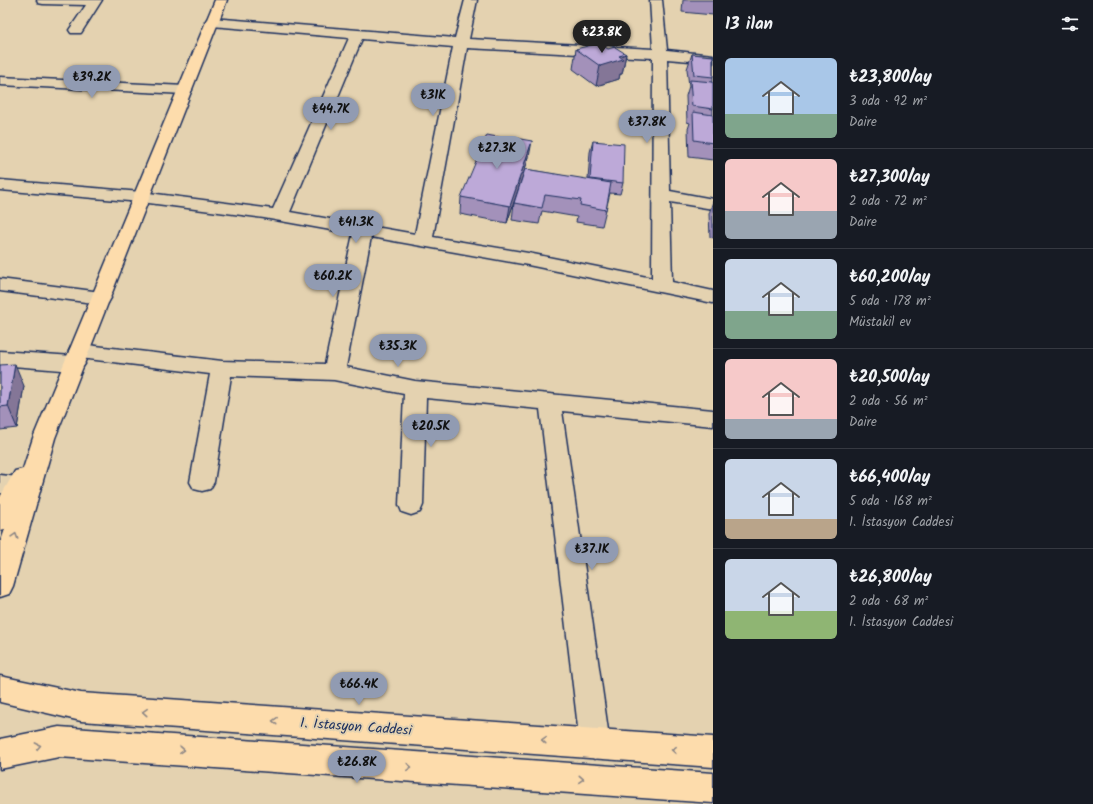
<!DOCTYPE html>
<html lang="tr">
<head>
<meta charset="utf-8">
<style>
  :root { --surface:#171b24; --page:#242831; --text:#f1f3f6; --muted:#9ea1a6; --line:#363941; --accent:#919bb2 }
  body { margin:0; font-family:Kalam,sans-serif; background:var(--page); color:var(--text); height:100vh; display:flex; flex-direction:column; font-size:15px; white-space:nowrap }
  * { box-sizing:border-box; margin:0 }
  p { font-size:13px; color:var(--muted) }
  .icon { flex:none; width:22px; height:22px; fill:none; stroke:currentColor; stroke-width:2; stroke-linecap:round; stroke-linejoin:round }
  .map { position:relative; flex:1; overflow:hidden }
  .details { display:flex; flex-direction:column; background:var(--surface); width:380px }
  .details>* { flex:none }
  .price { position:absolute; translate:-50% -34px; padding:0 9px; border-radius:14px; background:var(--accent); color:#111; font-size:13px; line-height:26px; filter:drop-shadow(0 1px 2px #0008) }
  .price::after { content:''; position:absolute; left:50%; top:24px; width:12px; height:9px; margin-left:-6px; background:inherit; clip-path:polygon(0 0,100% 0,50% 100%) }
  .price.selected { background:#222; color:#fff }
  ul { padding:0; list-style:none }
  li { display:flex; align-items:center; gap:12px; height:100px; padding:0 12px }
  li+li { border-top:1px solid var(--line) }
  li span { display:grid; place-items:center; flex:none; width:112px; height:80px; border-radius:6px; color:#555 }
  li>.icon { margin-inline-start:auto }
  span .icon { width:48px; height:48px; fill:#fffc; stroke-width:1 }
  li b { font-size:17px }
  h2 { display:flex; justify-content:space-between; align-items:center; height:48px; padding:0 12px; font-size:17px }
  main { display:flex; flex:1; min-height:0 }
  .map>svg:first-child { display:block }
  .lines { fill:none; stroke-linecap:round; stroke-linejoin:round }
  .minor-casing { stroke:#1b2f5e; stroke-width:3 }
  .major-casing { stroke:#1b2f5e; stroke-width:3 }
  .minor { fill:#e4d2b0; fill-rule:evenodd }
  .major { fill:#fddcac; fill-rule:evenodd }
  .wall { fill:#a391ba; stroke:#1b2f5e }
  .shaded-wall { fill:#847697; stroke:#1b2f5e }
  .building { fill:#bda9d8; stroke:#1b2f5e }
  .oneway { stroke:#8c8685 }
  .labels { text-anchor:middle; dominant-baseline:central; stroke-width:4; stroke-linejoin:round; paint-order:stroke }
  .near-street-label { font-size:14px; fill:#1b2f5e; stroke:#e4d2b0 }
</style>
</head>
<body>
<main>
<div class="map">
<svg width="713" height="804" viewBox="0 0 713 804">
  <rect width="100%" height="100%" fill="#e4d2b0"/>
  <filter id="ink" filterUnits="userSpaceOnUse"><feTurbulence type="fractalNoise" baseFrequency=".025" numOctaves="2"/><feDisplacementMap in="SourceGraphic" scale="8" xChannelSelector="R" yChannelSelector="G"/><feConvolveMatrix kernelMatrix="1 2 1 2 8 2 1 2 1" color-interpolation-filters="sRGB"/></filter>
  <g filter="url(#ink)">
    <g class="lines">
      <g class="minor-casing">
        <path id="minor" d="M37,0h65l-21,33h-10l-2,-3 17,-25 -43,-1 -5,-1z
          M465,0h12l-8,39 184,10 -3,-49h12l5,50 46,5v8l-46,-4 3,132 43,8v10l-43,-7 2,80 41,9v12l-185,-38 -157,-28 -25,130 69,14 298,29v16l-151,-15 48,333 -4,10 -11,5 -11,-5 -4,-10 -40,-335 -114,-11 -3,107 -3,7 -9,3 -9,-3 -3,-7 5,-111 -70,-14 -103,-4 -17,106 -4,7 -8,2 -8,-2 -4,-7 20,-108 -130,-16 5,6 -4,5 -7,2 -74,-6v-14l73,5 -4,-5 3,-5 7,-2 143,17 103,3 28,-130 -89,-16 -123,-16 -141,-12v-10l141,12 132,17 76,-171 -137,-12 -5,-1 -2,-3 2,-3 5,-1 243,20zM362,39l91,8 -38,187 -125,-22zM467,48l186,10 -1,220 -124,-25 -95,-16z
          M0,77l185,9 5,1 2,3 -2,3 -5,1 -185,-9z
          M0,279l101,13 7,1 3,5 -3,5 -7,1 -101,-13z
          M0,475l18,2 8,2 4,7 -4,7 -8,2 -18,-2z"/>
      </g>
      <g class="major-casing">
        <path id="major" d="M215,0h12l-172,438 -42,148 -4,8 -9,3v-53l5,-15 -5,1v-33l15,-26 8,-2 10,-31z
          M0,676l81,17 632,44v30l-632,-46 -81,-19z
          M59,727l654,46v30l-654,-46 -59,12v-30z"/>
      </g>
      <use href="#minor" class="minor"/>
      <use href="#major" class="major"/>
    </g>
    <path class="wall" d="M683,0h30v15l-31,-3z
      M576,49h32l18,5 -4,20h-2l-1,5 -23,7 -23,-17z
      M692,54l21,2v104l-24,-3 -1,-28 2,-6 -3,-1 -1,-26 3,-10 -2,-17z
      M593,141l30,42 -3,11 -10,-1 -8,33 -26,-4 1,-5 -35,-6 -3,13 -27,-4 2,-17 8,-24 -15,44 -47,-9 1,-17 68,-40 -4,12 63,11 2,-28z
      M713,201v37l-3,-1 -1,-23z
      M0,365l24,21 -7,42 -17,2z"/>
    <path class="shaded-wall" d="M626,54l-4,20h-2l-1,5 -23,7 4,-20 19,-10z
      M532,141l-3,16 -22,66 3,-17z
      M15,364l9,22 -7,42 -9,-22z"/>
    <path class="building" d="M599,43l9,6 7,-2 11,7 -7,2 4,3 -23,7 -24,-17z
      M692,54l21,2v21l-19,-2z
      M690,80l23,2v27l-21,-3z
      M693,112l20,3v28l-19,-3z
      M487,135l21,4 1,-2 23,4 -22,65 -49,-9z
      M593,141l31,3 -1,39 -33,-4z
      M525,169l86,14 -5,27 -26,-5 1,-5 -36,-5 -3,13 -28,-5z
      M15,364l-7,42 -8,1v-42z"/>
    <defs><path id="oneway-chevron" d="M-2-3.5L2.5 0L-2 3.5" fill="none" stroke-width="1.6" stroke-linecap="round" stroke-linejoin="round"/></defs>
    <g class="oneway">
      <use href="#oneway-chevron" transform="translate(15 536) rotate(-73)"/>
      <use href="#oneway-chevron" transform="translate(145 712) rotate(-176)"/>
      <use href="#oneway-chevron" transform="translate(275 721) rotate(-176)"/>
      <use href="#oneway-chevron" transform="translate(544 740) rotate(-176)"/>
      <use href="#oneway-chevron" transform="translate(38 746) rotate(-11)"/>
      <use href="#oneway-chevron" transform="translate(182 750) rotate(4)"/>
      <use href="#oneway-chevron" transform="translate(674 750) rotate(-176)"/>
      <use href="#oneway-chevron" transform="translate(409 767) rotate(4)"/>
      <use href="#oneway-chevron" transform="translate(581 779) rotate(4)"/>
    </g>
  </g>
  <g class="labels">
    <g class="near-street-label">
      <text transform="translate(356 727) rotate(4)">1. İstasyon Caddesi</text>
    </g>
  </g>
</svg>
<b class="price selected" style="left:602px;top:54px">₺23.8K</b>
<b class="price" style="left:92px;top:99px">₺39.2K</b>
<b class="price" style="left:433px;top:117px">₺31K</b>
<b class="price" style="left:331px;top:131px">₺44.7K</b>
<b class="price" style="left:647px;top:144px">₺37.8K</b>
<b class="price" style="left:497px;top:170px">₺27.3K</b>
<b class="price" style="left:356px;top:244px">₺41.3K</b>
<b class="price" style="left:333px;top:298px">₺60.2K</b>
<b class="price" style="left:398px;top:368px">₺35.3K</b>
<b class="price" style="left:431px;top:448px">₺20.5K</b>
<b class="price" style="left:592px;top:571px">₺37.1K</b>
<b class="price" style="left:359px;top:706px">₺66.4K</b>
<b class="price" style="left:357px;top:784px">₺26.8K</b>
</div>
<section class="details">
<h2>13 ilan<svg class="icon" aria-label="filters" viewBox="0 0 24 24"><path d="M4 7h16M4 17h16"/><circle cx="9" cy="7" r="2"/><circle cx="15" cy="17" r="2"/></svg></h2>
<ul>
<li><span style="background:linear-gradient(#a9c7e8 70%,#7fa58c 0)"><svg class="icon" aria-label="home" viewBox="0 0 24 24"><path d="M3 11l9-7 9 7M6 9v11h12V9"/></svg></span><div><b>₺23,800/ay</b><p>3 oda · 92 m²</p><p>Daire</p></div></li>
<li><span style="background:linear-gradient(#f6c9c9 65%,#9aa5b1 0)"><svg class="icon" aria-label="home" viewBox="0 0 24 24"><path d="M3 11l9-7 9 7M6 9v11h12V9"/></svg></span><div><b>₺27,300/ay</b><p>2 oda · 72 m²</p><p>Daire</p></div></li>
<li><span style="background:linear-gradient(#c9d6e8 65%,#7fa58c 0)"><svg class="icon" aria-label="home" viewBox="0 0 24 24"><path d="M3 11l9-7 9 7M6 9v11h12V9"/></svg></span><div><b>₺60,200/ay</b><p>5 oda · 178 m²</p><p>Müstakil ev</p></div></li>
<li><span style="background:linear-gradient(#f6c9c9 75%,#9aa5b1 0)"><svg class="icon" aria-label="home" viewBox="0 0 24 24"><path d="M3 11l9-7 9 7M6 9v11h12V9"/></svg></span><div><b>₺20,500/ay</b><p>2 oda · 56 m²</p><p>Daire</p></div></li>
<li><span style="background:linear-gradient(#c9d6e8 75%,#b9a48a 0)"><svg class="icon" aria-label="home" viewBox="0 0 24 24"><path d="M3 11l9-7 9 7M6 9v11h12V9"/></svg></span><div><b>₺66,400/ay</b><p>5 oda · 168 m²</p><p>1. İstasyon Caddesi</p></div></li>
<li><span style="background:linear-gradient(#c9d6e8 65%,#8fb573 0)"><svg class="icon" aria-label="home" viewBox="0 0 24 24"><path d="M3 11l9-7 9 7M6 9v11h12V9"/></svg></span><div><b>₺26,800/ay</b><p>2 oda · 68 m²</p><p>1. İstasyon Caddesi</p></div></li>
</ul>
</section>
</main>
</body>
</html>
